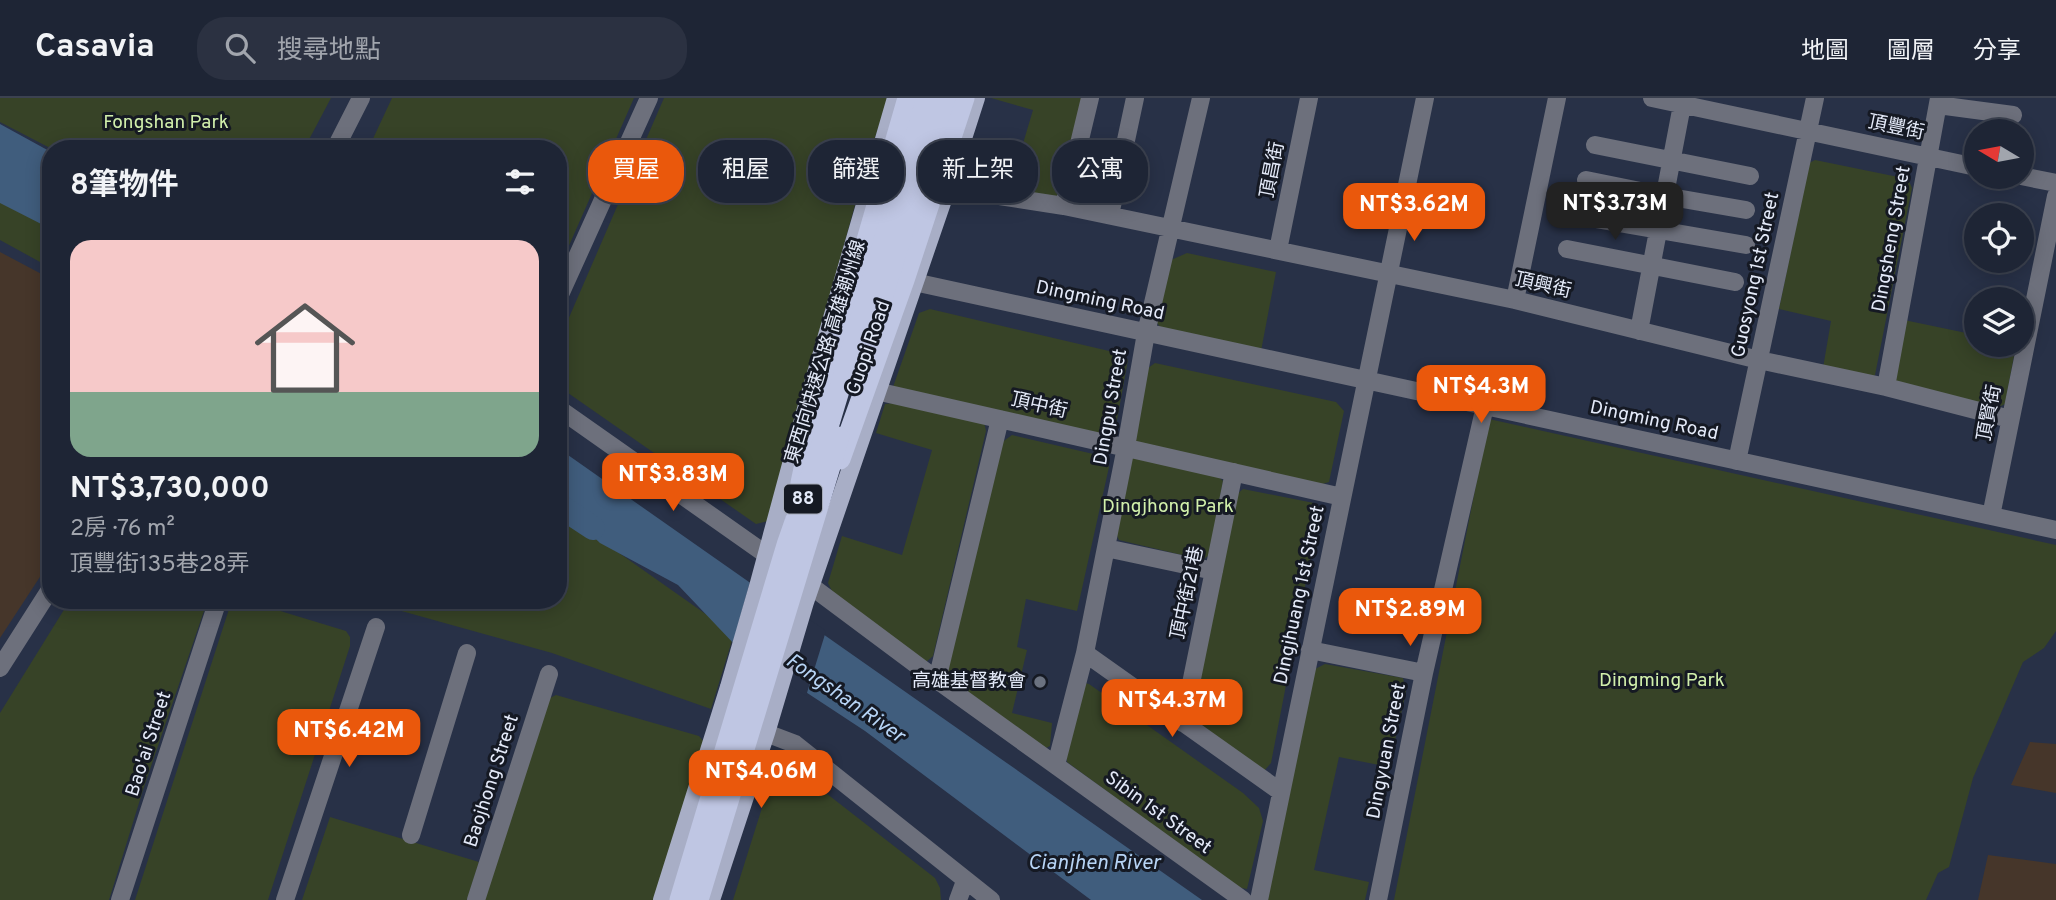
<!DOCTYPE html>
<html lang="zh-TW">
<head>
<meta charset="utf-8">
<style>
  :root { --surface:#1e2535; --page:#2b3141; --text:#f1f3f6; --muted:#a1a5ad; --line:#3c4250; --accent:#ea580c }
  body { margin:0; font-family:Overpass,"Noto Sans TC",sans-serif; background:var(--page); color:var(--text); height:100vh; display:flex; flex-direction:column; font-size:26px; white-space:nowrap }
  * { box-sizing:border-box; margin:0 }
  p { font-size:23px; color:var(--muted) }
  .icon { flex:none; width:38px; height:38px; fill:none; stroke:currentColor; stroke-width:2; stroke-linecap:round; stroke-linejoin:round }
  .map { position:relative; flex:1; overflow:hidden }
  .drawer { position:absolute; left:42px; top:42px; width:525px; height:469px; display:flex; flex-direction:column; background:var(--surface); border-radius:28px; box-shadow:0 4px 18px #0003,0 0 0 2px var(--line) }
  .drawer>* { flex:none }
  .banner { position:absolute; left:588px; top:42px; width:665px; height:63px; display:flex; gap:14px }
  .needle { width:46px; rotate:280deg }
  .fabs { position:absolute; left:1964px; top:21px; display:grid; gap:14px }
  .fabs a { display:grid; place-items:center; width:70px; height:70px; border-radius:50%; background:var(--surface); box-shadow:0 4px 18px #0003,0 0 0 2px var(--line); font-size:35px }
  .price { position:absolute; translate:-50% -60px; padding:0 16px; border-radius:14px; background:var(--accent); color:#fff; font-size:23px; line-height:46px; filter:drop-shadow(0 2px 4px #0008) }
  .price::after { content:''; position:absolute; left:50%; top:42px; width:21px; height:16px; margin-left:-10px; background:inherit; clip-path:polygon(0 0,100% 0,50% 100%) }
  .price.selected { background:#222; color:#fff }
  ul { padding:0; list-style:none }
  li { display:grid; align-content:center; gap:14px; height:371px; padding:0 28px }
  li+li { border-top:2px solid var(--line) }
  li span { display:grid; place-items:center; height:217px; border-radius:21px; color:#555 }
  li>.icon { margin-inline-start:auto }
  span .icon { width:126px; height:126px; fill:#fffc; stroke-width:1 }
  li b { font-size:30px }
  h2 { display:flex; justify-content:space-between; align-items:center; height:84px; padding:0 28px; font-size:30px }
  .pill { padding:0 24px; border-radius:28px; background:var(--surface); box-shadow:0 4px 18px #0003,0 0 0 2px var(--line); font-size:24px; line-height:63px }
  .pill.selected { background:var(--accent); color:#fff }
  header { display:flex; align-items:center; gap:42px; box-sizing:border-box; height:98px; padding:0 35px; background:var(--surface); border-bottom:2px solid var(--line) }
  header strong { font-size:33px }
  nav { display:flex; gap:38px; margin-inline-start:auto; font-size:24px }
  .search { width:490px; height:63px; background:var(--page); display:flex; align-items:center; gap:18px; box-sizing:border-box; padding:0 24px; border-radius:28px; color:var(--muted); font-size:26px }
  .map>svg:first-child { display:block }
  .industrial { fill:#46362a }
  .green { fill:#374327 }
  .water { fill:#405d7d }
  .pier { fill:#283147 }
  .lines { fill:none; stroke-linecap:round; stroke-linejoin:round }
  .river { stroke:#405d7d; stroke-width:24 }
  .minor { stroke:#6d707c; stroke-width:18 }
  .major { stroke:#a8aec6; stroke-width:18 }
  .highway { stroke:#bfc6e3; stroke-width:21 }
  .highway-bridge { stroke:#bfc6e3; stroke-width:21 }
  .worship-dot { fill:#6b7280; stroke:#151923; stroke-width:2.5 }
  .labels { text-anchor:middle; dominant-baseline:central; stroke-width:6; stroke-linejoin:round; paint-order:stroke }
  .shield { fill:#151923; stroke:#a6abb9; stroke-width:2 }
  .shield-label { font-size:18px; font-weight:bold; fill:#e4eaf9 }
  .park-label { font-size:19px; fill:#d1efab; stroke:#151923 }
  .street-label { font-size:19px; fill:#e4eaf9; stroke:#151923 }
  .poi-label { font-size:19px; fill:#e4eaf9; stroke:#151923; text-anchor:end }
  .water-label { font-size:21px; font-style:italic; fill:#b7d4f5; stroke:#151923 }
</style>
</head>
<body>
<header>
<strong>Casavia</strong>
<div class="search"><svg class="icon" aria-label="search" viewBox="0 0 24 24"><circle cx="10" cy="10" r="6"/><path d="M15 15l6 6"/></svg>搜尋地點</div>
<nav><a>地圖</a><a>圖層</a><a>分享</a></nav>
</header>
<div class="map">
<svg width="2056" height="802" viewBox="0 0 2056 802">
  <rect width="100%" height="100%" fill="#283147"/>
  <path class="industrial" d="M0,154l51,27v281l-51,78z
    M2030,644l26,2v49l-45,-8z
    M1988,757l68,9v36h-78z"/>
  <path class="green" d="M0,0h331l-27,51h-252l-52,-27z
    M392,0h242l-74,168 -2,-117h-172l-15,-6z
    M664,0h224l-22,67 -98,356 -12,3 -198,-138v-43z
    M991,0h91l-20,94 -7,5 -46,-7 24,-80z
    M1815,62l93,19 4,9 -37,187 -5,4 -47,-11 8,-47 -52,-12 30,-146z
    M0,86l51,30v54l-51,-28z
    M1187,155l89,19 -15,79 -98,-20 -6,-8 14,-63z
    M930,211l192,45 6,6 -13,71 -8,6 -214,-50 26,-74z
    M1904,222l72,15v10h40l-11,59 -8,4 -100,-25 -3,-7z
    M1155,265l181,39 8,9 -15,71 -13,4 -177,-41 -7,-10 12,-64z
    M894,305l90,19 2,9 -53,225 -8,7 -91,-68 -6,-12 14,-47 60,19 30,-105 -56,-17 9,-29z
    M1489,321l567,126v86l-12,17 -21,14 -50,116 -24,89 -11,6 -12,27h-532z
    M1012,337l90,21 7,11 -32,144 -51,-12 -9,48 10,3 -15,63 40,10 -2,23 -6,3 -95,-68 -3,-11 55,-227z
    M1139,358l75,17 9,8 -14,74 -6,5 -84,-20 -3,-6 15,-76z
    M1243,391l71,14 5,11 -48,249 -7,8 -68,-50 -5,-10 44,-215z
    M558,412l176,124 -23,75 -159,-56 -190,-53h196z
    M70,502h137v2l-64,188 -34,110h-109v-187z
    M236,502h8l102,31 4,6v9l-82,254h-133l96,-297z
    M1325,566l78,14 3,14 -17,75 -50,-10 -25,113 55,12 -4,18h-101l49,-230z
    M1085,585l4,1 154,109 16,15 4,13 -16,68 -10,-2 -170,-125 -1,-11z
    M556,597l143,41 6,7 -50,157h-171l62,-200z
    M780,665l10,2 145,113 5,10 1,12h-208l40,-127z
    M330,719l149,45 -12,38h-165z"/>
  <path class="water" d="M0,26l51,28v77l-51,-26z
    M558,350l644,452h-111l-226,-169 -129,-85 -58,-61 -78,-42 -42,-40z"/>
  <path class="pier" d="M751,480l75,53 -20,65 -74,-49z"/>
  <g class="lines">
    <path class="river" d="M558,407l35,23"/>
    <path class="minor" d="M1652,0l324,69
      M1938,7l75,10
      M1595,47l155,31
      M335,51l26,-51
      M2021,78l35,7
      M1586,82l79,16 81,14
      M947,90l117,18 451,94 244,60 127,27 124,32
      M1064,108l26,-108
      M1110,117l25,-117
      M1578,118l168,29
      M1567,151l168,33
      M1278,152l31,-152
      M914,184l1142,248
      M558,201l91,-201
      M1515,202l42,-202
      M1639,233l43,-226
      M1886,289l53,-289
      M876,293l466,106
      M558,310l253,178 126,94 306,220
      M1737,363l78,-363
      M1991,418l65,-320
      M1106,450l108,23
      M1310,552l114,23
      M1085,555l196,139
      M0,570l51,-80
      M937,582l63,-261
      M1183,625l51,-251
      M766,635l29,11 196,156
      M1056,667l29,-112 41,-206 20,-114 55,-235
      M411,737l56,-182
      M120,802l98,-300
      M285,802l91,-273
      M476,802l73,-226
      M958,802l7,-19
      M1259,802l166,-802
      M1378,802l46,-227 61,-267"/>
    <path class="major" d="M662,802l67,-213 30,-104 51,-189 86,-296
      M711,802l55,-167 39,-131 142,-414 29,-90"/>
    <path class="highway" d="M840,361l64,-179 60,-182
      M801,385l11,-52 96,-333"/>
    <path class="highway-bridge" d="M868,244l77,-244
      M680,802l107,-355 41,-118 99,-329
      M698,802l141,-463"/>
  </g>
  <circle class="worship-dot" cx="1040" cy="584" r="7"/>
  <g class="labels">
    <rect class="shield" x="784" y="386.5" width="38" height="29" rx="5"/>
    <g class="shield-label">
      <text x="803" y="401">88</text>
    </g>
    <g class="park-label">
      <text x="166" y="25">Fongshan Park</text>
      <text x="1168" y="409">Dingjhong Park</text>
      <text x="1662" y="583">Dingming Park</text>
    </g>
    <g class="street-label">
      <text transform="translate(1896 30) rotate(12)">頂豐街</text>
      <text transform="translate(1273 72) rotate(-79)">頂昌街</text>
      <text transform="translate(1892 141) rotate(-80)">Dingsheng Street</text>
      <text transform="translate(1756 177) rotate(-78)">Guosyong 1st Street</text>
      <text transform="translate(1543 188) rotate(13)">頂興街</text>
      <text transform="translate(1100 203) rotate(12)">Dingming Road</text>
      <text transform="translate(869 250) rotate(-71)">Guopi Road</text>
      <text transform="translate(826 254) rotate(-73)">東西向快速公路 高雄潮州線</text>
      <text transform="translate(1039 308) rotate(13)">頂中街</text>
      <text transform="translate(1111 309) rotate(-80)">Dingpu Street</text>
      <text transform="translate(1990 315) rotate(-79)">頂賢街</text>
      <text transform="translate(1654 323) rotate(12)">Dingming Road</text>
      <text transform="translate(1188 495) rotate(-78)">頂中街21巷</text>
      <text transform="translate(1300 497) rotate(-78)">Dingjhuang 1st Street</text>
      <text transform="translate(149 646) rotate(-72)">Bao'ai Street</text>
      <text transform="translate(1387 653) rotate(-79)">Dingyuan Street</text>
      <text transform="translate(492 683) rotate(-72)">Baojhong Street</text>
      <text transform="translate(1158 715) rotate(36)">Sibin 1st Street</text>
    </g>
    <g class="poi-label">
      <text x="1026" y="584">高雄基督教會</text>
    </g>
    <g class="water-label">
      <text transform="translate(845 601) rotate(35)">Fongshan River</text>
      <text x="1094" y="765">Cianjhen River</text>
    </g>
  </g>
</svg>
<div class="fabs">
<a><svg class="needle" viewBox="-14 -14 28 28"><path d="M0-13l5 13h-10z" fill="#e53935"/><path d="M0 13l5-13h-10z" fill="#a1a5ad"/></svg></a>
<a><svg class="icon" aria-label="locate" viewBox="0 0 24 24"><circle cx="12" cy="12" r="6"/><path d="M12 2v4M12 18v4M2 12h4M18 12h4"/></svg></a>
<a><svg class="icon" aria-label="layers" viewBox="0 0 24 24"><path d="M12 4l9 5-9 5-9-5zM3 14l9 5 9-5"/></svg></a>
</div>
<b class="price selected" style="left:1615px;top:144px">NT$3.73M</b>
<b class="price" style="left:1414px;top:145px">NT$3.62M</b>
<b class="price" style="left:1481px;top:327px">NT$4.3M</b>
<b class="price" style="left:673px;top:415px">NT$3.83M</b>
<b class="price" style="left:1410px;top:550px">NT$2.89M</b>
<b class="price" style="left:1172px;top:641px">NT$4.37M</b>
<b class="price" style="left:349px;top:671px">NT$6.42M</b>
<b class="price" style="left:761px;top:712px">NT$4.06M</b>
<div class="banner">
<a class="pill selected">買屋</a>
<a class="pill">租屋</a>
<a class="pill">篩選</a>
<a class="pill">新上架</a>
<a class="pill">公寓</a>
</div>
<section class="drawer">
<h2>8筆物件<svg class="icon" aria-label="filters" viewBox="0 0 24 24"><path d="M4 7h16M4 17h16"/><circle cx="9" cy="7" r="2"/><circle cx="15" cy="17" r="2"/></svg></h2>
<ul>
<li><span style="background:linear-gradient(#f6c9c9 70%,#7fa58c 0)"><svg class="icon" aria-label="home" viewBox="0 0 24 24"><path d="M3 11l9-7 9 7M6 9v11h12V9"/></svg></span><div><b>NT$3,730,000</b><p>2房 · 76 m²</p><p>頂豐街135巷28弄</p></div></li>
</ul>
</section>
</div>
</body>
</html>
